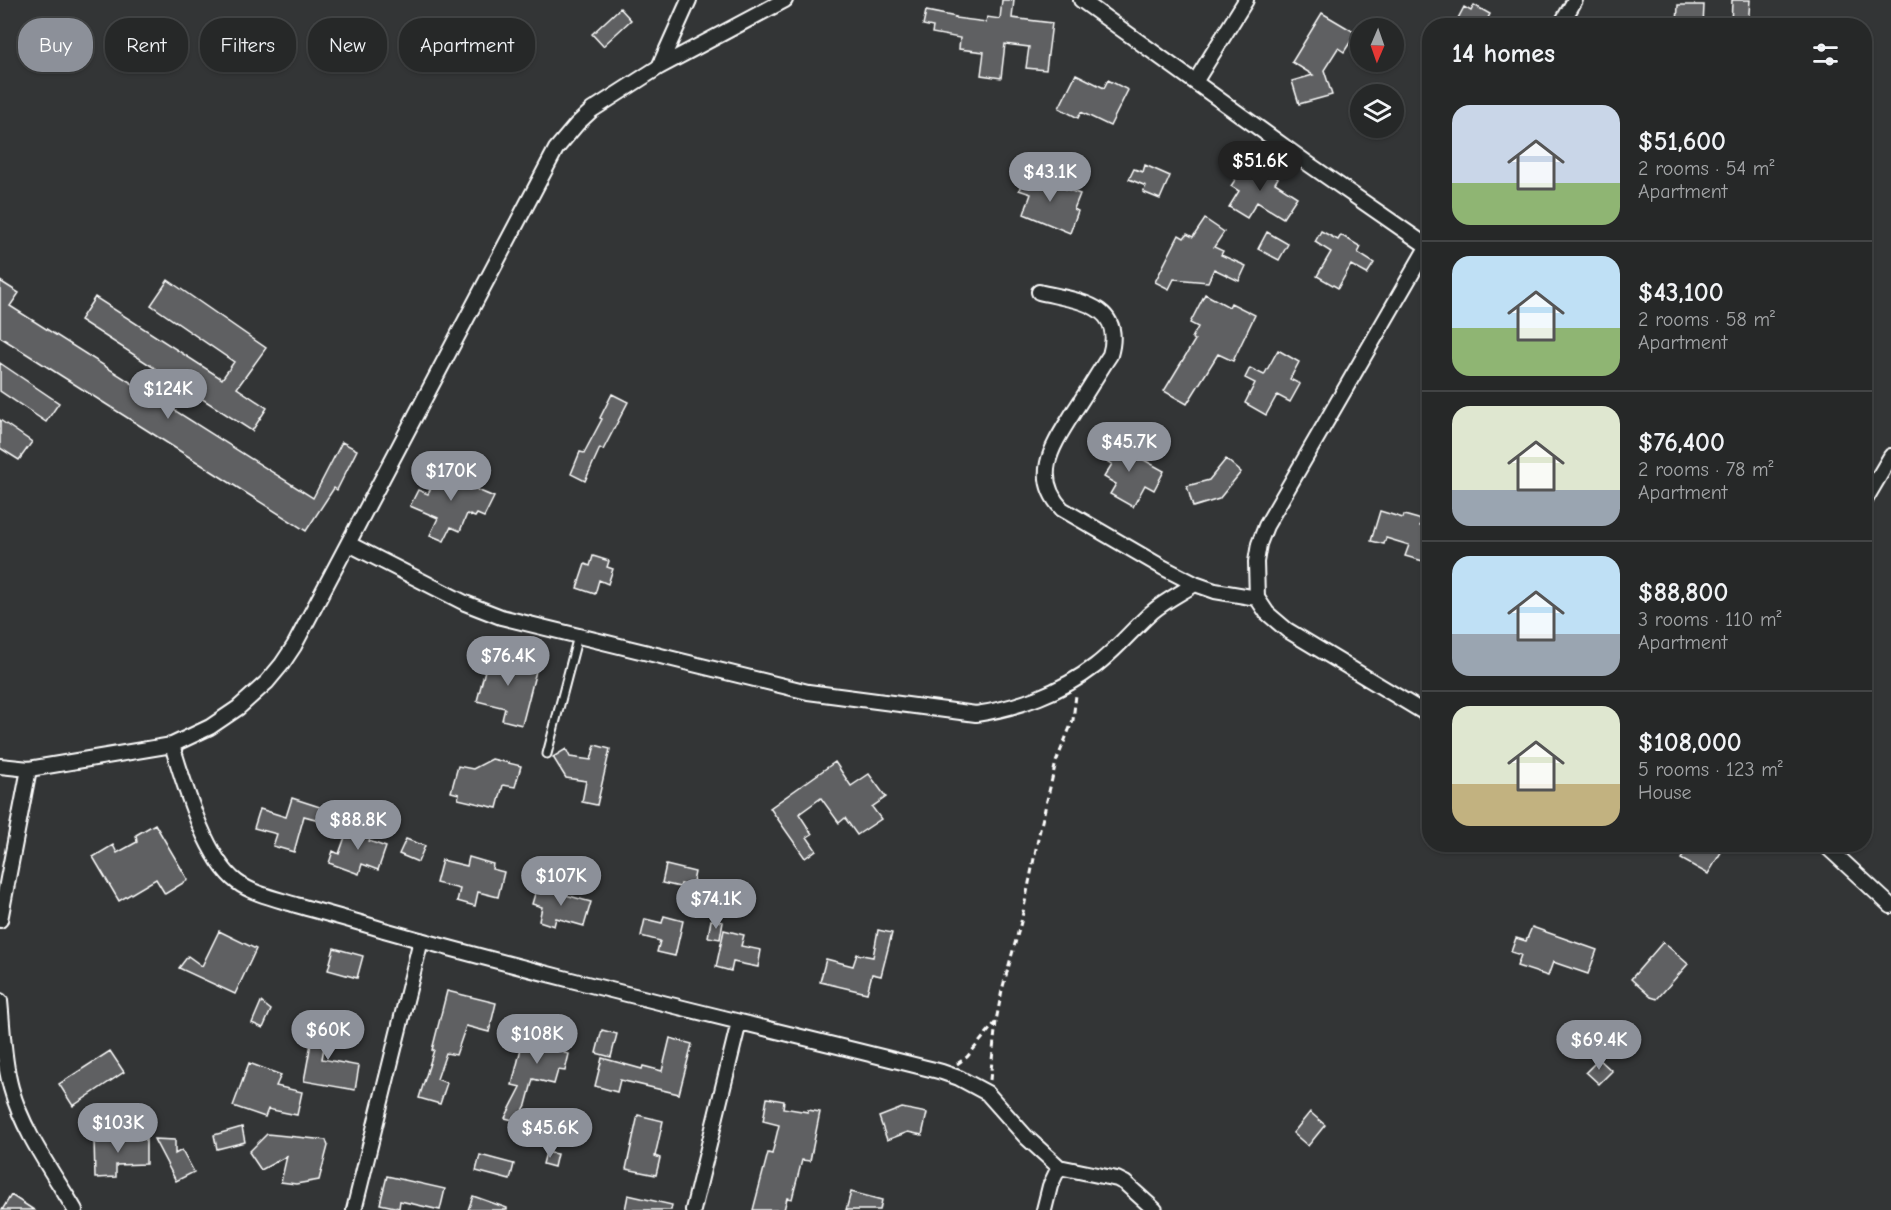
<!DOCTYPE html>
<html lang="en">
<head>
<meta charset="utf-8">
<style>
  :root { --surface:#262828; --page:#323434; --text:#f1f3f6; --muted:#a4a6a8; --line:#424445; --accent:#8c9099 }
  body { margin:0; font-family:"Comic Neue",sans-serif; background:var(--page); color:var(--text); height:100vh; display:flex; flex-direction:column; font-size:22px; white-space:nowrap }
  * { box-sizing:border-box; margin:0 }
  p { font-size:20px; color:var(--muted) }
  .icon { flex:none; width:33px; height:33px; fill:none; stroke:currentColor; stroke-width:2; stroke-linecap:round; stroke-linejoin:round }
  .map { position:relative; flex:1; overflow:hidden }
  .sheet { position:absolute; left:1422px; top:18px; width:450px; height:834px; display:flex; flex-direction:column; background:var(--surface); border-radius:24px; box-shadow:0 2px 4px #0004,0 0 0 2px var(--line) }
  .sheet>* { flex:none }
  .top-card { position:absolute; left:18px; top:18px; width:570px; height:54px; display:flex; gap:12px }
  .needle { width:39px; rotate:182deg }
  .controls { position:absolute; left:1350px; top:18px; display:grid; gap:12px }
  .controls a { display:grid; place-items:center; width:54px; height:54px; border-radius:50%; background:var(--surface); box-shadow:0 2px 4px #0004,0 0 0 2px var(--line); font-size:30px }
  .price { position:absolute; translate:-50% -51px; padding:0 14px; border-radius:21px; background:var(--accent); color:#fff; font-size:20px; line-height:39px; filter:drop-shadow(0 2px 3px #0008) }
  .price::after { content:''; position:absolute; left:50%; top:36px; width:18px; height:14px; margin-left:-9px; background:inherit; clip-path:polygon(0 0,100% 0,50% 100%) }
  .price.current { background:#222; color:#fff }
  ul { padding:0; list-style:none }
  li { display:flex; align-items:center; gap:18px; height:150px; padding:0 30px }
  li+li { border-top:2px solid var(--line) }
  li span { display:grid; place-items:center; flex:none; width:168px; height:120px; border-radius:18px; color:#555 }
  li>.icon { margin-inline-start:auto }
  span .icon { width:72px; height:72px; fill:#fffc; stroke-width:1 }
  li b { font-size:26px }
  h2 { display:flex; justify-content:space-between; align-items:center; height:72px; padding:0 30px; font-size:26px }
  .tag { padding:0 21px; border-radius:24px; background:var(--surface); box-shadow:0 2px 4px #0004,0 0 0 2px var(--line); font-size:21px; line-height:54px }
  .tag.current { background:var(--accent); color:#fff }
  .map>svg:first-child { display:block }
  .building { fill:#5f6162; stroke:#fff; stroke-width:1.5 }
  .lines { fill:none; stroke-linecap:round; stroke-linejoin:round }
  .service-casing { stroke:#fff; stroke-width:11 }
  .minor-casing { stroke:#fff; stroke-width:18 }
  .path { stroke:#fff; stroke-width:3; stroke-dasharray:6 4.5; stroke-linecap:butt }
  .service { stroke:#2a2d2e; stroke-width:7 }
  .minor { stroke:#2a2d2e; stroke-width:14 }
</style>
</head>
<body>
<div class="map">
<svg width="1891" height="1210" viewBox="0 0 1891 1210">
  <rect width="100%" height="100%" fill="#333536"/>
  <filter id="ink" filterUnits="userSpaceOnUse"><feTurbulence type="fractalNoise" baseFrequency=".0167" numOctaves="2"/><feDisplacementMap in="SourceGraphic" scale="12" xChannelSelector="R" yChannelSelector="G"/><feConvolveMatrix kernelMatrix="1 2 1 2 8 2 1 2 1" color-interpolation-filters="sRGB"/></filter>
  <g filter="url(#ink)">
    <path class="building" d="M1002,0h12l-2,18 40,5 -6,47 -20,-2 3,-21 -24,-3 -4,34 -20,-3 3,-23 -25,-3 1,-11 -28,-5 1,-6 -10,-2 3,-14 30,6 -1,1 31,4 1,-5 13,2z
      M1732,0h18l-2,26h-17z
      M1474,5l16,9 -6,12h-30l10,-19 7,4z
      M1678,5h26l-1,21h-26z
      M620,8l11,12 -28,26 -11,-12z
      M1322,13l34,20 -12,19 -6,-4 -14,22 8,25 -33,9 -7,-23 21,-6 -21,-13z
      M1076,74l28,14 4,-8 20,10 -18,36 -29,-14 -3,6 -19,-10z
      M1249,159l29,19 -3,5 22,14 -14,21 -26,-16 -10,16 -18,-11 10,-16 -8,-5z
      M1145,165l25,11 -10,23 -17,-7 3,-6 -17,-7 5,-10 9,3z
      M1025,174l55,20 -6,15 4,2 -8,22 -46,-19 7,-20 -12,-4z
      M1205,219l19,13 -10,15 9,4 -2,4 25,11 -7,15 -25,-12 -6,13 -34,-3 -5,10 -14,-7 24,-47 5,3 3,-4 6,3z
      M1321,231l17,9 3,-5 20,12 -3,6 16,10 -7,11 -16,-9 -13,23 -21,-12 14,-24 -16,-10z
      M1267,232l21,12 -9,16 -21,-11z
      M168,280l98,68 -29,40 30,20 -15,23 -172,-111 15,-23 127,82 12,-17 -83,-57z
      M0,281l19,12 -9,13 303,192 29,-56 15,8 -20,40 -3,-2 -28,43 -306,-194z
      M1205,294l24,13 2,-4 24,12 -22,46 -15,-7 -31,50 -23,-13 31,-51 -3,-2 6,-11 -8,-4z
      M1278,350l21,12 -9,17 10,5 -10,18 -13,-7 -11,20 -21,-12 10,-20 -10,-5 5,-10 14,7z
      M0,363l59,40 -13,19 -46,-31z
      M612,394l16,8 -25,48 -3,-2 -15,33 -14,-7 9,-22 4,1 18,-34 -2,-1z
      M0,420l32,22 -13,18 -19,-12z
      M1108,440l56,31 -10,19 -9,-5 -12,22 -23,-13 6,-10 -12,-7 8,-13 -13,-7z
      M1226,459l15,13 -22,27 -26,8 -6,-21 22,-6z
      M441,465l30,14 -3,7 26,11 -10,20 -7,-3 -2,3 -8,-3 -7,17 -9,-4 -7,14 -14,-6 8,-17 -28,-12 8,-16 10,4z
      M1380,511l23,7 1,-3 18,5 -2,6 10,3v34l-25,-7 4,-11 -23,-7 -2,6 -13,-3z
      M593,556l16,5 -2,6 6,2 -5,15 -9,-4 -4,14 -18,-6 8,-24 5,2z
      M489,655l48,12 -15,58 -20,-5 3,-12 -28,-7z
      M595,745l15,4 -13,56 -15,-3 4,-21 -20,-3 -13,-21 13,-8 4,8 21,3z
      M492,759l29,7 -6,21 -12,-2 -6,23 -39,-9 1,-5 -8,-2 7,-26 15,3z
      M835,762l16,24 18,-12 17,23 -14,10 9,12 -24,16 -12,-17 -6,5 -18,-25 -22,16 13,20 -5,3 9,13 -11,8 -35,-50z
      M292,798l31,10 -4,12 -15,-4 -10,36 -21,-6 4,-12 -23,-6 6,-19 26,8z
      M350,823l23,8 -4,10 17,6 -8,23 -16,-6 -3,10 -30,-11 4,-12 6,3z
      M155,824l33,56 -23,14 -9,-15 -37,22 -26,-44 20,-12 4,8 20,-11 -1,-7z
      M406,839l19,7 -7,16 -19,-8z
      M1690,844h36l-18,30 -27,-15z
      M469,857l24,7 -1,5 12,3 -6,25 -20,-5 -3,14 -18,-5 3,-12 -24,-6 6,-23 25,6z
      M666,865l29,7 -3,15 -11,-3 -1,3 -18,-4z
      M537,887l54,15 -7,24 -28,-8 -2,8 -15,-5 3,-14 -10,-3z
      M664,916l19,5 -8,35 -18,-4 3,-11 -19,-5 4,-17 17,4z
      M711,920l12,2 -3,17 -12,-2z
      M1532,927l65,23 -9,24 -35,-12 -5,14 -31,-10 4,-11 -10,-3 5,-14 10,3z
      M724,930l20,5 -3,11 20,4 -3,17 -25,-5 -2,9 -15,-4z
      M878,930l14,3 -11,43 -9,-2 -5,19 -47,-11 6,-23 27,7 4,-12 16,3z
      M219,931l37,18 -21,45 -56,-26 9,-12 14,10z
      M1663,942l25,22 -31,35 -6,-2 -20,-18z
      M334,948l29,8 -6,22 -29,-8z
      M447,991l49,12 -7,29 -23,-6 -10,29 -10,-2 -9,26 10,4 -7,21 -21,-6 15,-48h-2z
      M261,1002l10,8 -8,18 -11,-5z
      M317,1011l13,3 -8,45 37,7 -4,24 -51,-9z
      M527,1024l14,3 -1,6 27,7 -3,13 5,1 -4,17 -7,-1 -4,14 -21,-5 -7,26 -9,16 -12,-3 16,-31 -9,-2z
      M602,1030l15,4 -6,23 -15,-4z
      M670,1038l22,6 -13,50 -59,-14 -3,12 -22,-6 7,-28 40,11 1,-3 19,5z
      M110,1051l14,21 -51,34 -14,-22z
      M1599,1059l13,12 -13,13 -13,-12z
      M249,1063l32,12 -5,11 26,6 -5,23 -29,-6 -3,8 -32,-11z
      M767,1098l17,3 -1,7 25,4v-2l12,2 -10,49 -8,-1 -10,39 -5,-1 -3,12h-31l15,-57 4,1 7,-29 -16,-4z
      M902,1108l25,5 -5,22 -14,-3 -21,8 -8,-23z
      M1310,1112l15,13 -17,21 -15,-13z
      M638,1115l25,6 -8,35 5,2 -4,17 -30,-6z
      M242,1127l3,15 -28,7 -3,-14z
      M267,1134l59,6 2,6 -9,34 -23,4 -15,-2 6,-26 -26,14 -12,-18z
      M146,1137v27l-30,1v12l-21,1 -1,-40z
      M154,1139l21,1v14l7,-4 12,22 -18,9z
      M546,1152l11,2 -3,13 -11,-3z
      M480,1155l34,9 -4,16 -34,-9z
      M387,1176l58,13 -5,21 -40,-9 -1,7 -19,-4z
      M851,1192l31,8 -2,10h-34z
      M11,1195l23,15h-32z
      M628,1195l44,10 -1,5h-46z
      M473,1196l34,12v2h-39z"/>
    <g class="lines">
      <g class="service-casing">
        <path id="service" d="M547,754l31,-118"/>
      </g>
      <g class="minor-casing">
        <path id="minor" d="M1081,0l229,165 117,81
          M1560,26l15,-26
          M659,67l30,-67
          M1195,82l51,-82
          M1430,242l-164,284 -7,18 -3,18 1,36 10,15 20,17 143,86
          M1039,292c37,9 86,11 71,63 -12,18 -23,37 -35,55 -20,33 -45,64 -13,99l100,58 33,17 20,7 42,7
          M1864,502l27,-46
          M349,544l116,59 36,14 307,75 168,22c42,-6 85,-22 119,-48 21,-16 38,-37 57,-54 13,-11 29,-19 43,-28
          M172,745c12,38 33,113 65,137 16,12 40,17 59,23 29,8 59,16 88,25 184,52 372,95 558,142l17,6 28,15 39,44 33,30
          M0,766l29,3 143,-24 38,-18 28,-19 29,-26 15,-18 12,-18 262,-497 21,-25 15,-14 67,-43 126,-67
          M1824,844l67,62
          M0,920l29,-151
          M0,1001c3,29 3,58 11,87 12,44 41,83 64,122
          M354,1210l67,-270
          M693,1210l46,-188
          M1044,1210l6,-24 9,-19 58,12 8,4 30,27"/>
      </g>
      <path class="path" d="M957,1064l10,-7 28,-34
        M990,1080l6,-59 6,-31 19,-68 18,-88 17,-72 17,-42 3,-25"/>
      <use href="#service" class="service"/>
      <use href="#minor" class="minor"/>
    </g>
  </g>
</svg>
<div class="controls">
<a><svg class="needle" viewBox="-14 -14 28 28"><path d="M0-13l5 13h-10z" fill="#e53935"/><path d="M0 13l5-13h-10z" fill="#a4a6a8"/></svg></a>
<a><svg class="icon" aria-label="layers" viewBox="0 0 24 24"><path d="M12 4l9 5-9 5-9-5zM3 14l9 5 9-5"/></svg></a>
</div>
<b class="price current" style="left:1260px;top:192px">$51.6K</b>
<b class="price" style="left:1050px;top:203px">$43.1K</b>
<b class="price" style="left:168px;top:420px">$124K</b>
<b class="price" style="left:1129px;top:473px">$45.7K</b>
<b class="price" style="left:451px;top:502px">$170K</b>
<b class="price" style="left:508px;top:687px">$76.4K</b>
<b class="price" style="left:358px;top:851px">$88.8K</b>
<b class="price" style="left:561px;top:907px">$107K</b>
<b class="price" style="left:716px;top:930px">$74.1K</b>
<b class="price" style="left:328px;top:1061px">$60K</b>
<b class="price" style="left:537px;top:1065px">$108K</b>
<b class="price" style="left:1599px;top:1071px">$69.4K</b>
<b class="price" style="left:118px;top:1154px">$103K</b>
<b class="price" style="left:550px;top:1159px">$45.6K</b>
<div class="top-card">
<a class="tag current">Buy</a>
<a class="tag">Rent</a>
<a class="tag">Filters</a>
<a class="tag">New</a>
<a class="tag">Apartment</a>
</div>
<section class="sheet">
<h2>14 homes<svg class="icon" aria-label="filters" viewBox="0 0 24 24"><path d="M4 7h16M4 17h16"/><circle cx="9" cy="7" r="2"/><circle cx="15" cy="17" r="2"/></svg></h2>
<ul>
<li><span style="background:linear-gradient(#c9d6e8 65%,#8fb573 0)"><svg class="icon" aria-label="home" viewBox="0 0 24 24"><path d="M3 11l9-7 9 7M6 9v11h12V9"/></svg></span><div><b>$51,600</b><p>2 rooms · 54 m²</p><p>Apartment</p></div></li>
<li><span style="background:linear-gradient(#bfe0f5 60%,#8fb573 0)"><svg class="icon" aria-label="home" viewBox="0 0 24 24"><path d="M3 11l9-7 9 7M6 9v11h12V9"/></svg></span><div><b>$43,100</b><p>2 rooms · 58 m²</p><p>Apartment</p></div></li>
<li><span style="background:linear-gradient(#dfe7d0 70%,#9aa5b1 0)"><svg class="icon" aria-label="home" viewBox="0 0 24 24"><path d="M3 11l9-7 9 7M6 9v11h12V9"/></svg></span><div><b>$76,400</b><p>2 rooms · 78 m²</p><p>Apartment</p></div></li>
<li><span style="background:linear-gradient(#bfe0f5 65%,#9aa5b1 0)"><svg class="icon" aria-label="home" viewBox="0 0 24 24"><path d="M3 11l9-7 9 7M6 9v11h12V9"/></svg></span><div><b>$88,800</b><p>3 rooms · 110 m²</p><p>Apartment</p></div></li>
<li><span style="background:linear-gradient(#dfe7d0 65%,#c2b280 0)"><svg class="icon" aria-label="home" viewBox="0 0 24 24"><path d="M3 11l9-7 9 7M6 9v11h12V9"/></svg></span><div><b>$108,000</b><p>5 rooms · 123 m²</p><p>House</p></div></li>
</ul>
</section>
</div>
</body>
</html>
